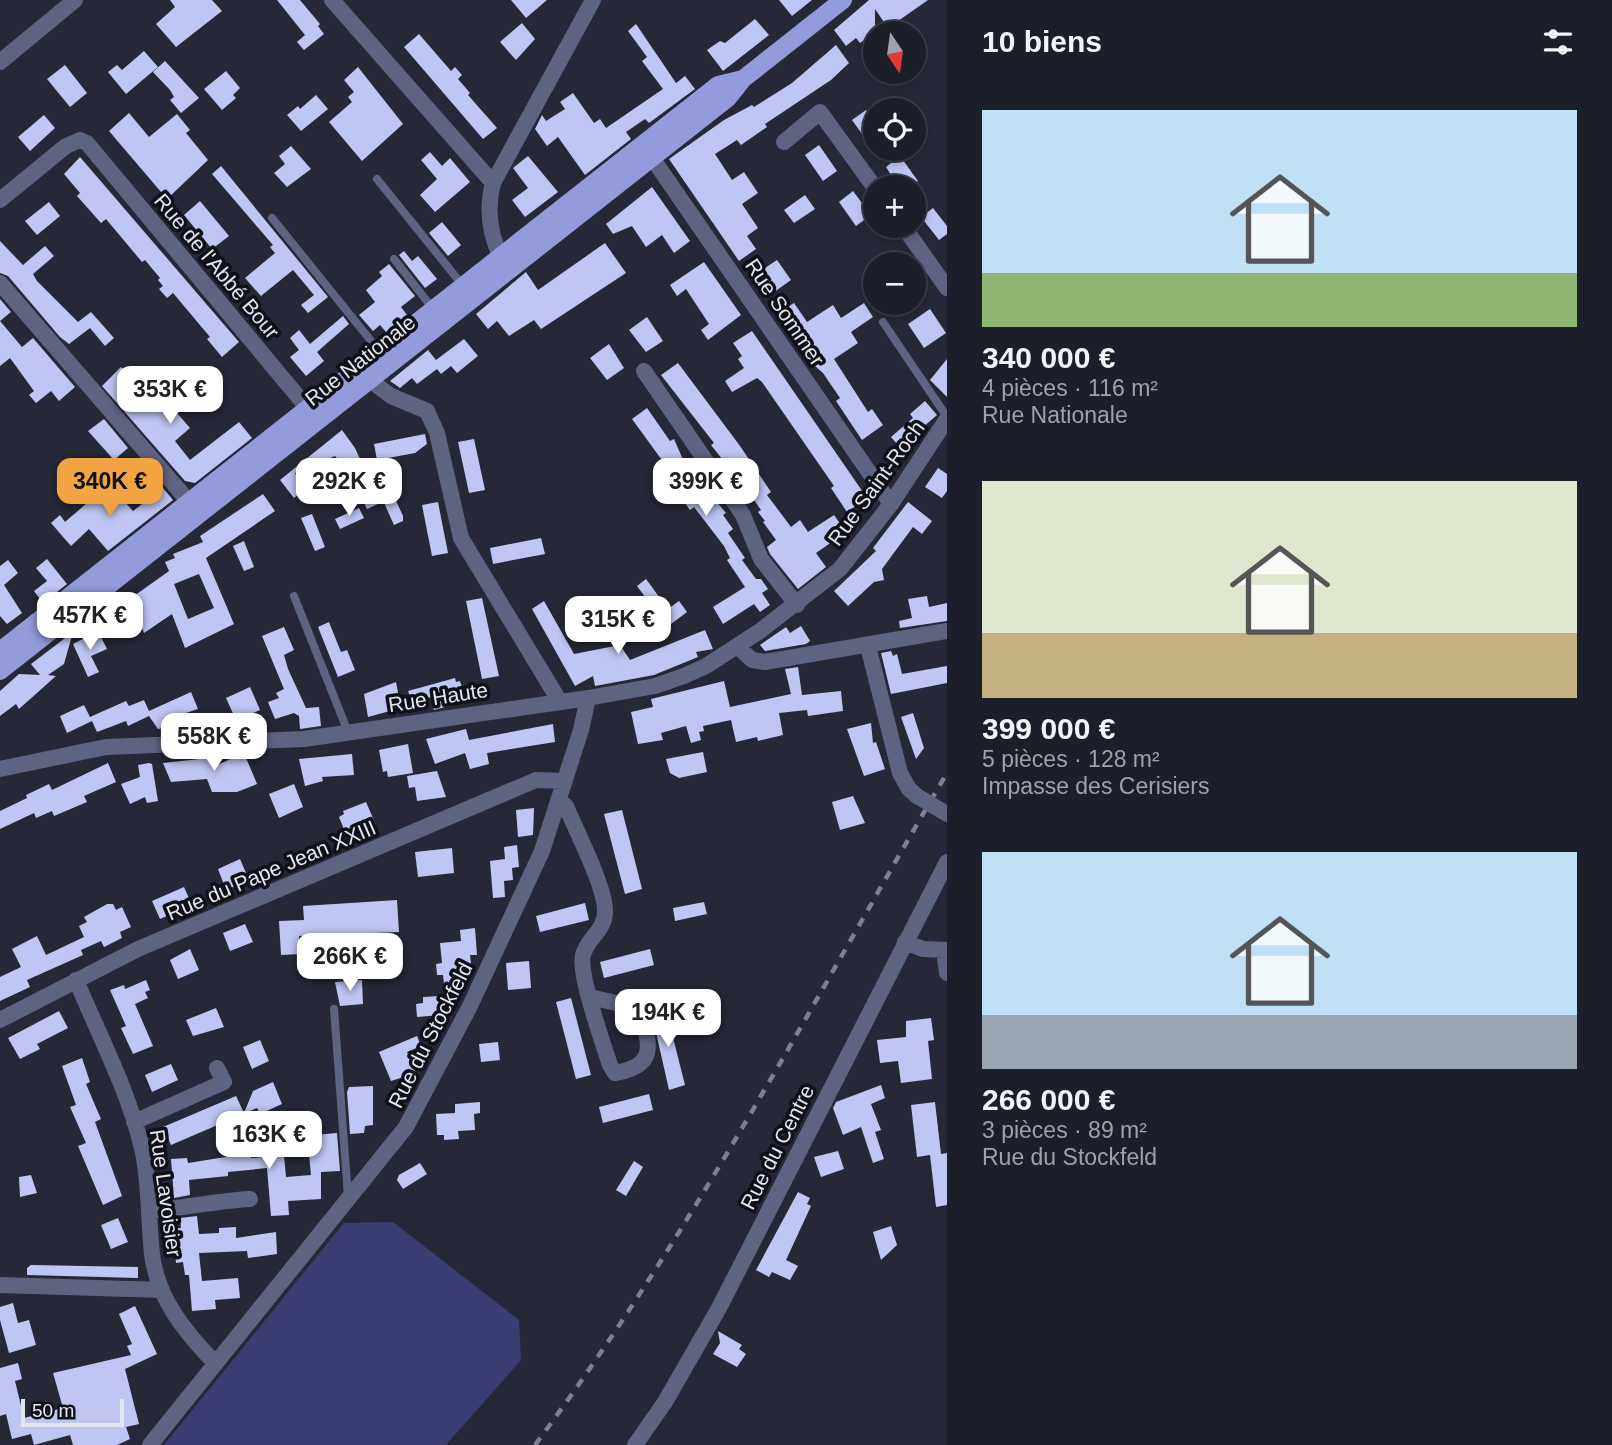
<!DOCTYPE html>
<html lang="fr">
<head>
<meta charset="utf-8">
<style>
  :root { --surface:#1c1e29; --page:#252731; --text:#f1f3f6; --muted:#a0a2a8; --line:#3a3c46; --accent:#f3a442 }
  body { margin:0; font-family:Helvetica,sans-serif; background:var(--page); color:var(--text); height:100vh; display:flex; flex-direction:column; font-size:26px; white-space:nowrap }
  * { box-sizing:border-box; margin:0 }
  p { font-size:23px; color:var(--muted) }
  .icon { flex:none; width:38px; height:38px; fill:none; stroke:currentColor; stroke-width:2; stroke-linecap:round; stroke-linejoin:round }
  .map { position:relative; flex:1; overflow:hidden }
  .details { display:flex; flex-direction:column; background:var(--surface); width:665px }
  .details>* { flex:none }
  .needle { width:46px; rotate:167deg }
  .fabs { position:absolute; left:863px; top:21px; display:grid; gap:14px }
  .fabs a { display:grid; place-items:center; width:63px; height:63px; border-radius:50%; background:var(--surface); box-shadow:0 4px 10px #0003,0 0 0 2px var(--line); font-size:35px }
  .scale { position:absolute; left:21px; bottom:18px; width:103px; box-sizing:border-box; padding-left:7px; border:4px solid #e4e6f0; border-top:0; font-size:19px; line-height:24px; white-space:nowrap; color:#e4e6f0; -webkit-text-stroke:5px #101118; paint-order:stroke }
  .price { position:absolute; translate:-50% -60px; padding:0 16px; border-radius:14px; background:#fff; color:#222; font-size:23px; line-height:46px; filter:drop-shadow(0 2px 4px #0008) }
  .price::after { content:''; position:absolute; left:50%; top:42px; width:21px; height:16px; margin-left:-10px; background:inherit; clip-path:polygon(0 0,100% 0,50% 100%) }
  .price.on { background:var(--accent); color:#111 }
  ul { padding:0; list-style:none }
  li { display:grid; align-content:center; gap:14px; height:371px; padding:0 35px }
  li span { display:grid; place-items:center; height:217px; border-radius:0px; color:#555 }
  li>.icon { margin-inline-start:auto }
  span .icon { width:126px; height:126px; fill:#fffc; stroke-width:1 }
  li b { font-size:30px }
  h2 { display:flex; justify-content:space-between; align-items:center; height:84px; padding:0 35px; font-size:30px }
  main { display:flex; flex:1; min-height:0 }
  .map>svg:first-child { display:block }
  .green { fill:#393d71 }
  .building { fill:#bfc6f4; fill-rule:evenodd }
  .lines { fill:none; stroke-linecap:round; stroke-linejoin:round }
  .service { stroke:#5f6382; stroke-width:8 }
  .minor { stroke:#5f6382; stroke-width:16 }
  .primary { stroke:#949bdb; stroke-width:18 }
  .rail { stroke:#7e808c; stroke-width:4.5; stroke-dasharray:9 9; stroke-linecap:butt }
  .minor-bridge { stroke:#5f6382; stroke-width:16 }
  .labels { text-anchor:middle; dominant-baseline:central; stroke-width:7; stroke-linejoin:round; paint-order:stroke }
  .street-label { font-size:21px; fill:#e4e6f0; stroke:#101118 }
</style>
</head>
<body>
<main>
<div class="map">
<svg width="947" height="1445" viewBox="0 0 947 1445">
  <rect width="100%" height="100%" fill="#262837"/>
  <path class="green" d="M393,1222l126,98 2,40 -75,85h-282l180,-222z"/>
  <path class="building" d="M170,0h42l10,11 -46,36 -20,-23 19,-17z
    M277,0h23l20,24 -2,2 6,8 -20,16 -7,-8 8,-7z
    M511,0h36l-21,18z
    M779,0h33l-20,16z
    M869,0h59l-40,28 -13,-19v38l-7,-10 -8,6 -4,-5 -10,8 -12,-16z
    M755,19l14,16 -46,36 -16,-21 13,-9 5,2z
    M522,23l13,16 -19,21 -16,-18z
    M636,24l40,59 9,-7 10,13 -46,34 -4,-4 -19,13 5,7 -46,36 -27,-38 -11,9 -12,-17 7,-14 4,6 19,-12 -5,-7 13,-9 21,30 6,-4 6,9 57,-39 -21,-28 5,-4 -19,-26z
    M419,34l32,37 4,-4 7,8 -4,4 12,14 -2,2 29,33 -14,11 -79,-92z
    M836,45l13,18 -18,17 -66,44 2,3 -26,18 -4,-5 -22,14 17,26 12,-8 14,21 -16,11 16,24 -11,8 9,13 -17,12 -70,-102 55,-39 28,-15 2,2 38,-24z
    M144,51l14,16 -32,27 -18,-22 9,-7 5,5z
    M165,61l34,37 -18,15 -11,-13 4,-3 -4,-7 -17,-18z
    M65,65l22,28 -17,14 -23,-28z
    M358,67l45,57 -41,37 -33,-39 23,-20 -4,-5 6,-5 -10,-12z
    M226,71l14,17 -7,7 3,3 -14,12 -18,-21z
    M316,95l12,14 -27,22 -14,-16 11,-9 2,3z
    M866,110l9,12v30l-23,-32z
    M129,113l20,24 28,-23 13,16 -4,3 22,27 -41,39 -58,-68z
    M44,115l11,13 -25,23 -12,-14z
    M819,145l18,26 -14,10 -18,-26z
    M291,146l20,23 -24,18 -13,-14 11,-9 -6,-8z
    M430,152l12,14 8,-8 20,24 -35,30 -15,-17 17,-16 -16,-19z
    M528,156l30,36 -33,25 -13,-17 16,-12 -15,-20z
    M900,156l18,25 -9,6h-10l-13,-20z
    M80,157l159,185 -17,15 -15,-18 3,-2 -37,-44 -6,5 -8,-9 4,-3 -5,-6 2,-2 -15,-18 -3,2 -36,-43 -5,4 -24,-27 3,-3 -16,-19z
    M221,166l107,131 -20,16 -7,-8 13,-10 -21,-25 -32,26 -16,-18 30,-25 -5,-6 3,-2 -61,-71z
    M652,187l38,54 -16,12 -12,-18 -16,12 -14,-21 -19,8 -7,-10z
    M853,191l18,24 -15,11 -17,-24z
    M805,195l10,14 -21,14 -10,-13z
    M200,201l29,35 -17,13 -28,-34z
    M49,202l11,14 -23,19 -12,-14z
    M933,208l14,18v8l-8,6 -18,-23z
    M442,222l19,23 -13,11 -19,-23z
    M0,241l23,24 22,-19 9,10 -21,18 4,7 41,41 13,-10 23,26 -9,8 -15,-18 -21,16 -9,-7 -52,-61 -8,-3z
    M605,243l21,30 -85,56 -7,-9 -25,16 -12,-15 -9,8 -12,-15 50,-42 12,18z
    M404,251l8,10 6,-5 19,23 -12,9 -26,-33z
    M777,260l14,20 -21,15 -14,-21z
    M704,262l37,53 -33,25 -7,-10 8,-6 -23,-35 -9,7 -7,-11z
    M389,264l26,32 -14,11 6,8 -21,17 -6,-7 -7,6 -14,-16 16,-13 -9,-12 16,-14 -3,-4z
    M0,299l11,13 -11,9 22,26 11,-9 42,49 -16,14 -8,-10 -15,12 -7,-8 5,-4 -24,-33 -10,8z
    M794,303l13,19 26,-17 8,13 23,-15 9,14 -22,15 7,11 -24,16 34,53 4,-3 11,16 -21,15 -26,-39 4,-3 -17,-25 -15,-13 -31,-46z
    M930,309l16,24 -22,15 -16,-24z
    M343,316l6,8 -32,28 7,9 -18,15 -16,-19 9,-7 -9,-12 9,-8 11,14z
    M647,317l16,24 -17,11 -17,-22z
    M752,331l115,167 -20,14 -16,-24 3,-2 -72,-104 -5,-4 -25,14 -7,-11 19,-13 -6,-9 4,-3 -9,-13z
    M464,339l14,17 -21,17 -6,-7 -10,8 -4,-5 -20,15 -5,-6 -12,10 -10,-7 38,-31 8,10z
    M609,344l15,24 -17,12 -17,-22z
    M947,359v38l-17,-17z
    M678,363l62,83 31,46 -4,3 24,32 9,-7 8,12 26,-17 12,17 -30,21 10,14 -28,22 -28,-35 -3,-7 9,-7 -13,-18 2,-1 -7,-9 3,-2 -14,-20 -3,2 -9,-12 2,-2 -26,-33 3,-2 -53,-68z
    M121,367l11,13 10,-8 48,56 -15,13 15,19 49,-38 13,16 -57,45 -10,-2 -83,-95z
    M925,401l12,14 -23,20 3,4 -14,12 -12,-14 22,-19 -3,-4z
    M647,408l23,33 4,-2 10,23 42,51 -3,2 10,14 -5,4 17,25 -3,2 14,19h5l7,10 -6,4 8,12 -10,7 -6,-8 -31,20 -10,-17 32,-20 -18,-27 3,-2 -6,-12 -30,-39 -4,3 -15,-20 5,-5 -48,-66z
    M104,419l24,29 -14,12 -26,-29z
    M342,430l13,18 25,55 -13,6 -24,-51 -4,3 -4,-5 -40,17 8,18 -9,7 -14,-18z
    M425,434l2,10 -12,9 -38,7 -3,-16z
    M474,439l11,51 -16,3 -11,-51z
    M938,468l9,6v17l-5,7 -17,-11z
    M386,479l17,37v5l-9,4 -9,-20 -3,-24z
    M109,484l24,27 30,-23 10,12 -65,51 -19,-22 -18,17 -20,-23 9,-8 5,7z
    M263,494l12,17 -69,47 28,66 -49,24 -13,-34 -28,19 -9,-22 -19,15 -13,-17 19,-14 5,6 42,-30 -4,-9 10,-4 -2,-4 30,-12 -3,-6zM199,574l15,34 -26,11 -14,-35z
    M438,502l10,51 -16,3 -10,-51z
    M908,502l24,19 -10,13 -9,-7 -31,42 2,11 -10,2 -26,24 -14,-15 42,-40 -3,-3z
    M359,508l5,10 -24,11 -5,-10z
    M312,514l13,33 -10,4 -14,-33z
    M541,538l4,16 -52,10 -3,-16z
    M244,541l10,26 -10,4 -11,-25z
    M47,559l20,25 -24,19 -9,-12 13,-10 -11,-13z
    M8,560l10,13 -14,12 18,28 -15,11 -7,-8v-50z
    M646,579l22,30 11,-8 8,11 -20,15 -30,-41z
    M927,596l2,11 18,-4v18l-47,7 -1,-7 13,-3 -4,-19z
    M482,598l17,78 -17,3 -16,-78z
    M544,601l30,53 46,-9 10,15 75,-30 8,19 -17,3 2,5 -44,18 -59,11 -2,-10 -18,10 -43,-77z
    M329,622l12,30 6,-2 8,20 -17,7 -20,-50z
    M801,626l9,15 -4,3 -41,7 -5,-6 26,-18 4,6z
    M284,627l10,23 -10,5 4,14 18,39 13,-1 2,19 -21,3 -1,-13 -5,-3 -19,6 -7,-17 11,-4 -3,-5 8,-4 -22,-53z
    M98,631l9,18 -16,7 8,16 -11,5 -15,-33z
    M73,632l-9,32 -16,11 8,1 -37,33 -3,-5 -16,12v-25l19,-17 21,1 -9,-11z
    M891,651l2,5 4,-2 5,20 45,-8v17l-56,11 -10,-41z
    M798,667l4,28 39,-4 2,20 -35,5 -1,-6 -28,3 4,22 -25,6 -1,-4 -21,5 -5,-22 -28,6 1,5 -5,1 2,8 -10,3 -5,-17 -25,7 2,7 -25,4 -7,-32 22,-5 -2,-8 73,-18 6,26 61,-13 -6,-25z
    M455,678l1,4 4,-1 6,20 -32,9 -3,-13 -18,7 -5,-13z
    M396,682l5,26 -33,9 -4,-23z
    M250,687l10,23 -24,10 -10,-22z
    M191,692l7,17 -18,6 -5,10 -17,4 -9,-13 -21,10 -2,-5 -29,11 -5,-11 -25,12 -7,-17 24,-11 6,12 36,-16 3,5 15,-6 5,11z
    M913,713l11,35 -8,11 -15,-42z
    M871,723l2,20 3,-1 9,27 -21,7 -17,-47z
    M553,724l2,18 -68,11 2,11 -19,5 -5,-16 -30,11 -9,-25 40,-10 3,11z
    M408,744l5,29 -25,4 -1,-6 -4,1 -4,-22z
    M703,752l4,20 -28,6 -9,-5 -4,-14z
    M244,753l13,31 -20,8h-25l-5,-13 -36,3 -8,-19 54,-6v8z
    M352,754l2,21 -32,2 1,4 -18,5 -6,-27z
    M108,763l8,19 -32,14 3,6 -33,14 -2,-5 -16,7 -2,-5 -34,16v-18l27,-13 -1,-3 23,-11 3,6z
    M149,763l3,1 6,37 -11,2 -2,-6 -15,7 -9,-20 19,-7 -2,-12z
    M437,771l9,26 -29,4 -2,-14 -6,1 -2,-12z
    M294,784l9,23 -24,11 -10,-24z
    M853,796l12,27 -25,7 -8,-28z
    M366,802l10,23 -29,12 -8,-20 5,-3 -1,-3z
    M534,808l-1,27 -15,2 -2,-27z
    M622,810l20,79 -17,5 -21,-80z
    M517,845l2,22 -7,1 1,12 -9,1 1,16 -12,1 -3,-37 15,-2 -1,-12z
    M452,848l2,25 -36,4 -3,-25z
    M240,859l9,21 -23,10 -8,-21z
    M184,887l8,18 -32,14 -8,-18z
    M397,900l2,32 -100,4 2,18 -20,1 -2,-34 25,-1 -1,-14z
    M704,902l3,12 -32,7 -2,-13z
    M585,903l4,17 -49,12 -4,-16z
    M107,904h6l3,6 6,-3 9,20 -11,5 2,6 -18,9 -3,-6 -20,9 2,5 -56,25 3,7 -30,14v-24l21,-10 -9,-18 25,-13 9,19 38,-18 -5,-11 8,-4 -3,-5z
    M245,924l8,18 -23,9 -7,-18z
    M475,928l2,27h-7l2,18 -12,1 1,9 -17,1 -1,-9h-6l-1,-11 6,-1 -2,-20 21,-2 -1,-11z
    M190,949l9,21 -21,9 -8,-19z
    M650,949l4,16 -50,13 -4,-16z
    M529,961l2,27 -23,2 -2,-27z
    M146,980l4,10 -5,2 3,6 -13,6 18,42 -20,8 -12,-26 5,-2 -16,-36 14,-5 1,4z
    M362,980l1,24 -23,2 -5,-24z
    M440,996l1,19 -24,2 -1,-13 7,-1v-6z
    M571,998l20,77 -15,4 -20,-77z
    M665,1006l20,79 -16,5 -18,-80z
    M216,1008l8,19 -31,9 -7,-16z
    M59,1011l9,17 -31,16 3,5 -20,10 -12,-21z
    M931,1018l3,22 -6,1 4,38 -31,4 -3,-22 -18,2 -3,-23 29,-3v-16z
    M417,1036l4,10 -14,6 9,21 -25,8 -12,-29z
    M260,1040l9,21 -17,8 -9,-22z
    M498,1042l2,18 -19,2 -2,-18z
    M82,1058l8,24 -4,2 15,35 -6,3 27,74 -19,9 -25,-59 8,-3 -16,-36 6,-2 -14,-39z
    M171,1064l7,16 -26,12 -7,-17z
    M273,1082l9,22 -22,10 -3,-6 -86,37 -8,-18 73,-31 8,17 9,-22z
    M881,1085l4,13 -14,6 10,26 -6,2 9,27 -11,4 -12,-36 -18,8 -10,-27 3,-6z
    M373,1086v39l-8,1 -1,7 -14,1 -3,-42 2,-5z
    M649,1094l4,16 -50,13 -4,-16z
    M480,1102v11l-6,1 1,16 -17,1 1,8 -15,1v-5h-7l-1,-21 19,-1v-9z
    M935,1102l6,52 6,-1v52l-11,2 -6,-52 -13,2 -6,-52z
    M337,1133l3,38 -19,1v27l-33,2 1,14 -18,1 -4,-48 -39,4v4l-39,4 1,15 -16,3 -3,-39 16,-1 1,5 63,-10v5l33,-2 2,21 25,-2 -2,-21 -16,1 -1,-18z
    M838,1151l6,18 -23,8 -7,-20z
    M634,1161l9,6 -17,29 -10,-6z
    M420,1163l7,11 -24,15 -6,-9 2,-5z
    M31,1175l6,18 -17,4 -1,-20z
    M798,1192l12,6 -3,6 4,2 -25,54 12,6 -8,14 -18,-8 -3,5 -13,-7z
    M197,1216l2,18 20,-1v-5l17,-1v11l40,-6 1,22 -29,4 -1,-7 -48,2 3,28 36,-3 2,20 -25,2 1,9 -24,2 -3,-36h-4l-2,-13 -7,1 -3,-35h8l-1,-10z
    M118,1218l10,24 -17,7 -10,-24z
    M891,1226l6,19 -16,15 -8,-28z
    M31,1265l107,2v11l-111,-3v-7z
    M13,1303l5,20 11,-3 7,25 -27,8 -9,-33v-13z
    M135,1306l22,48 -32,15 14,55 -13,3 4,12 -13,6h-44l-3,-10 -36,10 -3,-11 -19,5 -6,-25 -6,2v-48l18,-5 4,16 -7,2 9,37 39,-10 -10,-35 78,-18 -4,-9 5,-2 -13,-30z
    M718,1331l24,14 -3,4 7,5 -9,13 -24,-13 7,-11z"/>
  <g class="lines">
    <path class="service" d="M377,179l87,108
      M272,218l108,134
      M394,259l40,51
      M883,322l64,95
      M294,596l54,136
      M334,1009l14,187"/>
    <path class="minor" d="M332,0l161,183
      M0,62l75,-62
      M784,142l36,-30 55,76
      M646,149l245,355
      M0,200l66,-54 14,-6 7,3 228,274
      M903,226l44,62
      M506,267c-15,-26 -21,-53 -13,-84l100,-183
      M0,283l197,228
      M644,371l99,144 18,44 36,46
      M362,374l29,22 36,15 10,22 24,105 99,164
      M737,646l15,14 13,2 182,-31
      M868,646l32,127 9,16 8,7
      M0,769l106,-22 198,-8 284,-41 67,-12 29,-10 22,-10 54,-35 80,-62 51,-65 56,-85
      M559,800l7,6c10,25 40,82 39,106 0,18 -18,27 -22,43 -5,19 20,88 27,110l5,8c42,-7 35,-28 26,-60l-25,-10 -26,-6
      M905,942l18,7 24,1
      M944,950l3,23
      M76,980c23,55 52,110 66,168 8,35 6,71 10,106 5,44 33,78 63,109
      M0,1020l138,-71 398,-169 29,1
      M134,1122l90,-40 -7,-14
      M149,1211c35,-3 66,-10 101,-12
      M0,1285l162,5
      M150,1445l256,-318 64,-121 72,-155 39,-121 7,-32
      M635,1445l30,-43 54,-94 228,-446"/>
    <path class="primary" d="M0,651l718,-566 25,-6
      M0,671l728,-573 15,-19 100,-79"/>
    <path class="rail" d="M535,1445c157,-211 279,-446 412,-672"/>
    <path class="minor-bridge" d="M917,796l30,18"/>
  </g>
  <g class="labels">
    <g class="street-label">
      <text transform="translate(217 266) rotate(50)">Rue de l'Abbé Bour</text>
      <text transform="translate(785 312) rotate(56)">Rue Sommer</text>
      <text transform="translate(360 360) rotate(-38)">Rue Nationale</text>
      <text transform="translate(876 483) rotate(-54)">Rue Saint-Roch</text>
      <text transform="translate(438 697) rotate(-9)">Rue Haute</text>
      <text transform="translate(271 870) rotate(-23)">Rue du Pape Jean XXIII</text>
      <text transform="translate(430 1035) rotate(-63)">Rue du Stockfeld</text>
      <text transform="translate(777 1147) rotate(-63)">Rue du Centre</text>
      <text transform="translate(166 1193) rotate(82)">Rue Lavoisier</text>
    </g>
  </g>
</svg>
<div class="fabs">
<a><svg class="needle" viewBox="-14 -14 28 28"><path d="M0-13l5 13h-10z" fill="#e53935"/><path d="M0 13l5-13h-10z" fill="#a0a2a8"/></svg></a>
<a><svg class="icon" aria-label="locate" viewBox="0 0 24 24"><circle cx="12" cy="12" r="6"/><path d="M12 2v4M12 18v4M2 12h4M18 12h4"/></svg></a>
<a>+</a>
<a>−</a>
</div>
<div class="scale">50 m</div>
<b class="price" style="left:170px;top:426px">353K €</b>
<b class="price on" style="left:110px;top:518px">340K €</b>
<b class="price" style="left:349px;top:518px">292K €</b>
<b class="price" style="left:706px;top:518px">399K €</b>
<b class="price" style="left:90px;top:652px">457K €</b>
<b class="price" style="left:618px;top:656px">315K €</b>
<b class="price" style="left:214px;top:773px">558K €</b>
<b class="price" style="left:350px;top:993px">266K €</b>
<b class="price" style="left:668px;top:1049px">194K €</b>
<b class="price" style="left:269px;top:1171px">163K €</b>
</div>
<section class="details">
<h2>10 biens<svg class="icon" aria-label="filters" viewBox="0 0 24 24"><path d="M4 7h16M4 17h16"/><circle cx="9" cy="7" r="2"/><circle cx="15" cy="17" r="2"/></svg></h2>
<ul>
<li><span style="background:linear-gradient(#bfe0f5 75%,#8fb573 0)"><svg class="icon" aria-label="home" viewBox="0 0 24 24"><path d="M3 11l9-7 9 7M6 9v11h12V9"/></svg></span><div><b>340 000 €</b><p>4 pièces · 116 m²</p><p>Rue Nationale</p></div></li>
<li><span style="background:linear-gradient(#dfe7d0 70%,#c2b280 0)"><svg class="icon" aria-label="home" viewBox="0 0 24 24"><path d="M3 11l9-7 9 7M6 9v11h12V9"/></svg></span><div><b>399 000 €</b><p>5 pièces · 128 m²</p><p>Impasse des Cerisiers</p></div></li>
<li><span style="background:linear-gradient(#bfe0f5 75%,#9aa5b1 0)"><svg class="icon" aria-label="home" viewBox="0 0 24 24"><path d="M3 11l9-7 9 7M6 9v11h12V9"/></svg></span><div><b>266 000 €</b><p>3 pièces · 89 m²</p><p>Rue du Stockfeld</p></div></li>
</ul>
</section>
</main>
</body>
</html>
